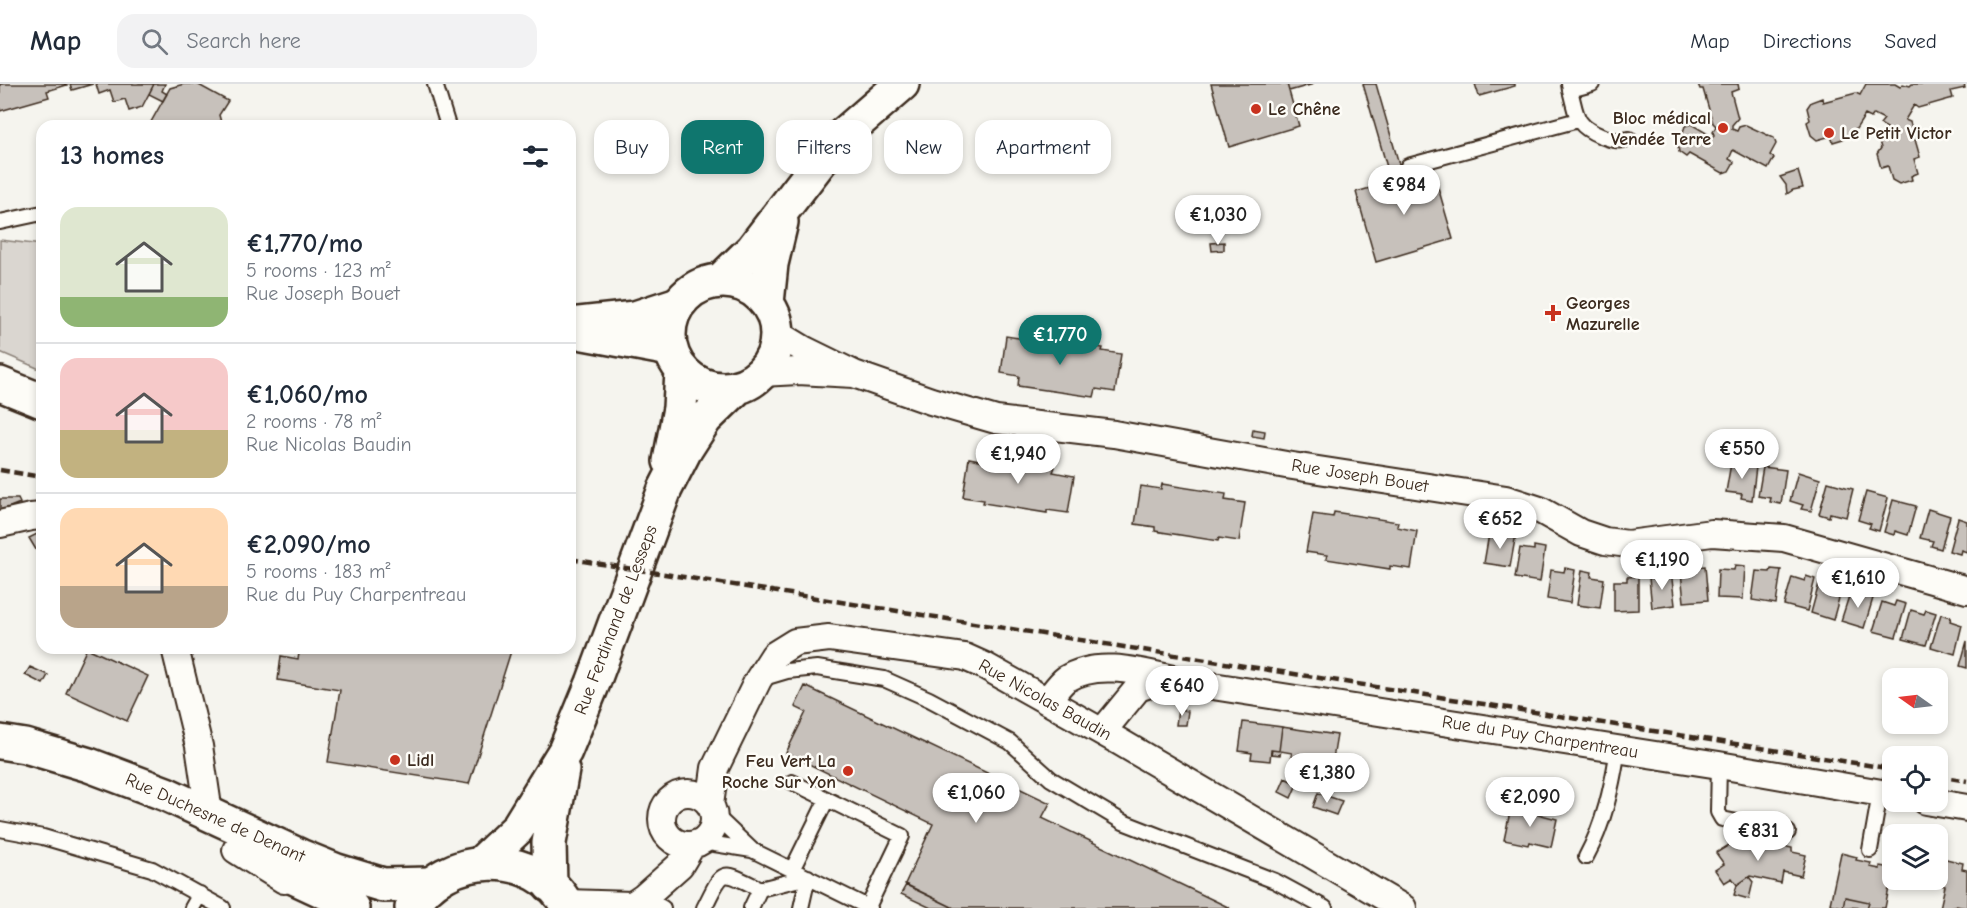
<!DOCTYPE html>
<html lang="en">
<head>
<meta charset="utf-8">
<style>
  :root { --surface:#fff; --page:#f2f2f3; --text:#1f2937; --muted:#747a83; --line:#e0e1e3; --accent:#0f766e }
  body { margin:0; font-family:"Comic Neue",sans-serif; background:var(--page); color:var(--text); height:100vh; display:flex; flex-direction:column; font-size:22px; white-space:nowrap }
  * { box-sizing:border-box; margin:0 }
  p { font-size:20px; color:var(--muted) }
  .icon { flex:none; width:33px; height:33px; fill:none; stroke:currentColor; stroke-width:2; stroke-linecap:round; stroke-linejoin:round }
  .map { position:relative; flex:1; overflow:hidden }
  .details { position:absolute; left:36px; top:36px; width:540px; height:534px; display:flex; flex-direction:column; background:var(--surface); border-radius:18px; box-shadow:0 3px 9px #0003 }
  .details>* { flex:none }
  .hud { position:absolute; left:594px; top:36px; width:570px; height:54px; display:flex; gap:12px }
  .needle { width:39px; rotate:284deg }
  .fabs { position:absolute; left:1882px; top:584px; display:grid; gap:12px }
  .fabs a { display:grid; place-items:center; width:66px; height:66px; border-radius:12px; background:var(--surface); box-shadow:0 3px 9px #0003; font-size:30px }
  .price { position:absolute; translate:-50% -51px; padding:0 14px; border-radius:21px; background:#fff; color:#222; font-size:20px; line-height:39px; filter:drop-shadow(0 2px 3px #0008) }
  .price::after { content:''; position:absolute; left:50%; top:36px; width:18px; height:14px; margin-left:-9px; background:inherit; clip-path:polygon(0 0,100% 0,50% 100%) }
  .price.selected { background:var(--accent); color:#fff }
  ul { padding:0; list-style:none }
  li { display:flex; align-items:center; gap:18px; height:150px; padding:0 24px }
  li+li { border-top:2px solid var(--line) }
  li span { display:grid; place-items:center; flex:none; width:168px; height:120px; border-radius:18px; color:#555 }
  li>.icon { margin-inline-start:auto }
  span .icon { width:72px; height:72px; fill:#fffc; stroke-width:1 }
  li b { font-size:26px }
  h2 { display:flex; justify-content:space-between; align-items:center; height:72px; padding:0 24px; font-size:26px }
  .tag { padding:0 21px; border-radius:18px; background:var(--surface); box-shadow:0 3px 9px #0003; font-size:21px; line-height:54px }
  .tag.selected { background:var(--accent); color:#fff }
  header { display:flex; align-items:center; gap:36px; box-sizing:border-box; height:84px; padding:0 30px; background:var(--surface); border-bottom:2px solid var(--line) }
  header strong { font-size:28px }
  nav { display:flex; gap:33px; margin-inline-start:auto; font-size:21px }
  .search { width:420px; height:54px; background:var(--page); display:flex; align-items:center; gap:15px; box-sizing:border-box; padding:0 21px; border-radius:18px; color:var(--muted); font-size:22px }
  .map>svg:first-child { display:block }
  .green { fill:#dad6d0; stroke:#8a8077; stroke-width:1.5 }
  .building { fill:#c7c1bb; stroke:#3b2a1e; stroke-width:1.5 }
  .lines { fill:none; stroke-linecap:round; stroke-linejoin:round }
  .service-casing { stroke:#3b2a1e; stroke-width:18 }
  .minor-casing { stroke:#3b2a1e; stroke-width:30 }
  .secondary-casing { stroke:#3b2a1e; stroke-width:38 }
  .primary-casing { stroke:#3b2a1e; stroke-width:38 }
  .service { stroke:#fdfcf7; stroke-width:14 }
  .minor { stroke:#fdfcf7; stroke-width:26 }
  .secondary { stroke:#fdfcf7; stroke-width:33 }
  .primary { stroke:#fdfcf7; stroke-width:33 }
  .rail { stroke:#3b2a1e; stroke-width:4.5; stroke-dasharray:9 4.5; stroke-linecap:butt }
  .poi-dot { fill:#c8321e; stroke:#fdfcf7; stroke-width:2 }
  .labels { text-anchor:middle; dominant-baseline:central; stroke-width:5; stroke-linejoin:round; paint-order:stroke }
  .poi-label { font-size:18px; font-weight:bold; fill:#3b2a1e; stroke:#fdfcf7; text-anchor:start }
  .street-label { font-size:18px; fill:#3b2a1e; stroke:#fdfcf7 }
</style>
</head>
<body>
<header>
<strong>Map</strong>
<div class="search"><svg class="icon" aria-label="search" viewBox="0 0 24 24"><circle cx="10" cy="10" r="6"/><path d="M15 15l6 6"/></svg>Search here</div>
<nav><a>Map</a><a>Directions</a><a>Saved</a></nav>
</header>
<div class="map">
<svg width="1967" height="824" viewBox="0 0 1967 824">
  <rect width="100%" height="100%" fill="#f5f4ee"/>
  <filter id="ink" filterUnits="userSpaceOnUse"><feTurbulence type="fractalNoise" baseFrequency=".0167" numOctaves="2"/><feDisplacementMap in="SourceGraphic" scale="12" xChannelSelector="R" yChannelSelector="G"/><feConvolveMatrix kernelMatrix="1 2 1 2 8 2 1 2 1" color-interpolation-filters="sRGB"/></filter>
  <g filter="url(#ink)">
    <path class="green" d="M0,156l42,5v125l-42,-18z"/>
    <path class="building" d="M0,0h93l-21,6 -2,-6 -23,7 2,6 -49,14z
      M96,0h58l-12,23 -13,4 -4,-12 -11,3 -4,-12 -11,4z
      M154,0h11l-3,7 5,3 -4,7 -14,-7z
      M184,0h13l31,17 -9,14 3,11h-64l-7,-4 19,-34z
      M1211,0h76l12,42 -70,21z
      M1287,0h27l-25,7z
      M1363,0h13l27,94 -12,3z
      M1475,0h40v2l-36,10z
      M1698,0h40l1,5 -8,3 7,26 -6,7v4l5,2 2,-4 7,-2 28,13 2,6 -6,11 4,3 -6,11 -35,-19 -4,9 5,3 -5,9 -6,2 -34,-19 -3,3 -7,-5 -1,-5 7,-21 6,-2 22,13 1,-2 -1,-3 3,-6 -3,-3 -10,-34h-3z
      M1866,0h29l5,3 3,-3 7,2 2,-2h52l1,4 -14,3 2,7 -35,10 -4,-3 -9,15 5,2 10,35 -6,2 4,14 -7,3 1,4 -13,4 -7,-4 -4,-14 -7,2 -4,-14 4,-6 -2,-7 8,-13 -7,-4 4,-5 -10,-5 -3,4 -6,-3 -9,14 -5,2 -5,7 -13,4 -2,-6 -14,4 -6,-5 -4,-13 3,-2 -3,-12 4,-6 11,-4 1,4 33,-9 4,2z
      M1433,86l20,69 -77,23 -20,-70z
      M1798,87l5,17 -10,2 -6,4 -1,-9 -6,-8z
      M1224,158v8l-12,1 -1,-8z
      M1026,251l77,13 -1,3 19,3 -6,38 -19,-3 -2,8 -76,-11 1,-10 -18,-3 5,-37 19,3z
      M1253,345l12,2 -1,7 -12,-2z
      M991,372l64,11 -2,5 21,4 -6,37 -21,-3v3l-64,-10 1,-3 -21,-3 6,-39 21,4z
      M1731,379l25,4 -4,33 -11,-2 1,-4 -16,-2z
      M1763,383l23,3 -5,34 -11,-2 1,-4 -13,-2z
      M1798,388l22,7 -9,32 -10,-2 2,-4 -13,-4z
      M1828,398l25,7 -7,28 -16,-4 -1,4 -10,-3z
      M1162,400l64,10 -1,6 20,3 -6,38 -20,-3 -1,3 -63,-10v-4l-20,-3 6,-38 20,3z
      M1866,408l22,6 -9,33 -10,-3 2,-4 -13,-4z
      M0,415h18l2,4 -20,8z
      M1893,416l23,6 -8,29 -13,-4 -1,4 -10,-3z
      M1928,425l22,7 -9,33 -10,-3 2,-5 -13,-3z
      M1334,428l64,10 -1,5 20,4 -6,38 -21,-3v3l-64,-10 1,-4 -21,-3 7,-38 20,3z
      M1958,434l9,3v31l-6,-2 -1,4 -11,-3z
      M39,449l3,7v11l-4,2 -9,-15z
      M1505,449l11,1 -6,33 -26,-4 5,-29 16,3z
      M1534,462l11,2 -5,34 -25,-4 5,-30 14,2z
      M1735,481l10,1 -2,33 -26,-1 1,-29 16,1z
      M1705,482l3,34 -24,2 -3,-30 13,-1v-4z
      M1565,484l10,2 -5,33 -23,-4 4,-29 13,2z
      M1771,485l10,1 -5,34 -24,-4 4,-29 14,1z
      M1582,486l10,2 -1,5 13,2 -4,29 -23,-3z
      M1671,487l4,34 -23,3 -3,-30 13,-1v-5z
      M1638,492v34l-24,1v-30h13v-4z
      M1806,492l9,3 -8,32 -23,-6 8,-28 13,4z
      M1820,496l10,3 -1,4 12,4 -8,29 -22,-7z
      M1863,508l11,3 -10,33 -23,-7 9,-28 12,3z
      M1896,517l10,3 -10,33 -23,-6 9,-29 12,4z
      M1911,526l13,4 2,-4 10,3 -10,32 -23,-6z
      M1941,530l10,3 -1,4 12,4 -7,29 -24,-7z
      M1967,557v27l-7,-2z
      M87,564l61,28 -21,45 -61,-28z
      M300,564h212l-43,136 -141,-22 12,-72 -62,-10 3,-24 17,3z
      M30,583l18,8 -5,9 -18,-9z
      M805,602l245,117 -8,15 188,90h-276l-49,-24 28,-60 -147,-71 20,-41 -11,-5z
      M1178,625l10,2 -2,14h-10z
      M1243,638l39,5 -3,24 -8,-1 -1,11 -19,-2 1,-6 -13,-2z
      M1282,643l55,8 -4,24 -13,-2 -1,3h-8l-1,6 -9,-2 1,-6 -11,-2 1,-3 -11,-2 -1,4 -9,-1 1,-4 7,1z
      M1285,694l12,6 -6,14 -12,-6z
      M1318,709l24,8 -6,14 -23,-8z
      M1511,723l46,12 -6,28 -22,-5 -1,3 -24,-5z
      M1737,756l14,3 1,-3 16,3v-2l9,1v3l15,3v4l14,3 -5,21 -18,-4 -2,11 -31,-7 -13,9 -5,-7 -8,5 -9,-13 9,-6 -8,-11z
      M1841,769l16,4 -1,3 15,3 -1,4 10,2v-3l13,2 -8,40h-18l2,-6 -24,-5 -2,10 -13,-3z
      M1938,773l25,6 -1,6 5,1v38l-11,-2 -16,2 5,-22 -13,-3 1,-4h5z
      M1749,793l4,5 -4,17 -15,-4 3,-10z
      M906,801l48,23h-23l-30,-14z
      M1845,813l24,5 -2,6 -24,-1z"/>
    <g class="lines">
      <g class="service-casing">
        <path id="service" d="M435,0l13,42
          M1569,0l1,6 22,-6
          M1570,6c7,25 4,35 31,46 11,4 16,6 28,3
          M1408,82l170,-46
          M0,138l42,-9
          M760,595l27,-8 30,-3 67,11 45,20 81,43 41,37 72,43 152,59 50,27
          M1719,681l-1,47 4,7 66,13
          M792,698l110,54 -34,71
          M714,730l38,36
          M0,745l43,8 109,32 71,39
          M702,758l50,8 118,58
          M1870,766l10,-57
          M1586,773c18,-33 26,-70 32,-108
          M792,786l35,-71
          M760,805l48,-12 -7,31
          M644,813l19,11
          M192,824l8,-14
          M704,824c20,-40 16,-39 56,-19l-9,19"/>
      </g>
      <g class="minor-casing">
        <path id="minor" d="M761,289l37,-2 56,3 -49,-24 -28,-17
          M854,290l77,27 65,19 118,14 172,31 220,34 34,11 41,23 24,8 23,3 84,-11 72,5 183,52
          M0,440l31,-7 11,-1
          M175,564l24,98 10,67
          M1047,617c6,-7 12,-17 19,-22 35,-22 84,-4 121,3l532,83 174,30
          M1102,648l36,-44 15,-5h16
          M662 735a26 26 0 1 1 52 0a26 26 0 1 1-52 0Z
          M1926,717l41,7
          M710,721l5,-37 43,-88 16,-25 21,-13 34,-4 136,19 20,9 135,76 283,166
          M236,766l48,30
          M566,819l66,2
          M628,824l16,-11 36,-32 12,-20"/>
      </g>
      <g class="secondary-casing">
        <path id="secondary" d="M570,241l65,-7 43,-14
          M584,249l86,16
          M0,300l42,17
          M0,658l25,4 64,19 77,29 134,62 37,15 46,14 47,-1
          M272,783l56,26 24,15"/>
      </g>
      <g class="primary-casing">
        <path id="primary" d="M721,196l31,-30 83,-108 67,-58
          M669 251a54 54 0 1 1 108 0a54 54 0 1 1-108 0Z
          M767,219l4,-39 10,-42
          M670,377l10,-53 2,-37
          M481,779l36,-34 48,-78 28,-68 72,-194 20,-39 20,-31 33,-32
          M550,801l-1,-42 13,-73
          M412,824c30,-58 127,-61 156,0"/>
      </g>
      <use href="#service" class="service"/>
      <use href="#minor" class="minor"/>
      <use href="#secondary" class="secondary"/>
      <use href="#primary" class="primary"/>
      <path class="rail" d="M0,386l42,7
        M570,475l1323,210
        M1938,692l29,5"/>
    </g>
  </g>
  <g class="poi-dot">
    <circle cx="1256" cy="25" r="6"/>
    <circle cx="1723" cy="44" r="6"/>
    <circle cx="1829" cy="49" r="6"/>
    <path d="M1550 220h6v6h6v6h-6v6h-6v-6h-6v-6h6z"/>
    <circle cx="395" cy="676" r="6"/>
    <circle cx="848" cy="687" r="6"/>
  </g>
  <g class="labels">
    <g class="poi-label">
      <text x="1268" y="25">Le Chêne</text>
      <text x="1711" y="34" text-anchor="end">Bloc médical<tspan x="1711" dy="21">Vendée Terre</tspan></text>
      <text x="1841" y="49">Le Petit Victor</text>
      <text x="1566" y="219">Georges<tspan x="1566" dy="21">Mazurelle</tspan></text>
      <text x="407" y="676">Lidl</text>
      <text x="836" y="677" text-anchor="end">Feu Vert La<tspan x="836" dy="21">Roche Sur Yon</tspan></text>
    </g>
    <g class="street-label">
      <text transform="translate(1360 392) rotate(9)">Rue Joseph Bouet</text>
      <text transform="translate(616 536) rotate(-69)">Rue Ferdinand de Lesseps</text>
      <text transform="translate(1045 616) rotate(29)">Rue Nicolas Baudin</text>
      <text transform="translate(1540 653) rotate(9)">Rue du Puy Charpentreau</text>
      <text transform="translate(215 734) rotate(24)">Rue Duchesne de Denant</text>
    </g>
  </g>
</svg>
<div class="fabs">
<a><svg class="needle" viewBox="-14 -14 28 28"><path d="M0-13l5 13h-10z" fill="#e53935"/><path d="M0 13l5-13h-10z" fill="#747a83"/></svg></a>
<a><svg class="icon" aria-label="locate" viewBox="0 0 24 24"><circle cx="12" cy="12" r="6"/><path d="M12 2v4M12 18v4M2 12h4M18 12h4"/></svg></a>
<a><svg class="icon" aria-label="layers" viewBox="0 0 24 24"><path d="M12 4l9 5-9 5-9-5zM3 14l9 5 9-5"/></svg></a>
</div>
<b class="price" style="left:1404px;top:132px">€984</b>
<b class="price" style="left:1218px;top:162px">€1,030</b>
<b class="price selected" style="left:1060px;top:282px">€1,770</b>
<b class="price" style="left:1742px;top:396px">€550</b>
<b class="price" style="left:1018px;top:401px">€1,940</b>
<b class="price" style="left:1500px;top:466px">€652</b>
<b class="price" style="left:1662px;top:507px">€1,190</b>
<b class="price" style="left:1858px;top:525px">€1,610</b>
<b class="price" style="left:1182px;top:633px">€640</b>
<b class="price" style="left:1327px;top:720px">€1,380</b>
<b class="price" style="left:976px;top:740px">€1,060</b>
<b class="price" style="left:1530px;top:744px">€2,090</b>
<b class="price" style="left:1758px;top:778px">€831</b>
<div class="hud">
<a class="tag">Buy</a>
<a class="tag selected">Rent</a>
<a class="tag">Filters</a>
<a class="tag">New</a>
<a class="tag">Apartment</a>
</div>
<section class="details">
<h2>13 homes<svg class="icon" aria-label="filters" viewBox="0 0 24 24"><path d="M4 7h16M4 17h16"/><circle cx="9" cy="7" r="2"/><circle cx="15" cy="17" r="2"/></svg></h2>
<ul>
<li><span style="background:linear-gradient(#dfe7d0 75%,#8fb573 0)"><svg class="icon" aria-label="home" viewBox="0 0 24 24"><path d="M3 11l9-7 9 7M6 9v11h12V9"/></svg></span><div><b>€1,770/mo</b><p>5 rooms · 123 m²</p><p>Rue Joseph Bouet</p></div></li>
<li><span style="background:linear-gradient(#f6c9c9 60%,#c2b280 0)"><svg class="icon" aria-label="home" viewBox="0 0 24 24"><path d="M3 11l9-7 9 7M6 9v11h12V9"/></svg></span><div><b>€1,060/mo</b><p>2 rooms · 78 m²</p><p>Rue Nicolas Baudin</p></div></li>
<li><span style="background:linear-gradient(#ffd9b3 65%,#b9a48a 0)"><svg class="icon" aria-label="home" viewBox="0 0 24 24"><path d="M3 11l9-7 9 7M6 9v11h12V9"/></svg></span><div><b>€2,090/mo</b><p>5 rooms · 183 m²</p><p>Rue du Puy Charpentreau</p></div></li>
</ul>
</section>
</div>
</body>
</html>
